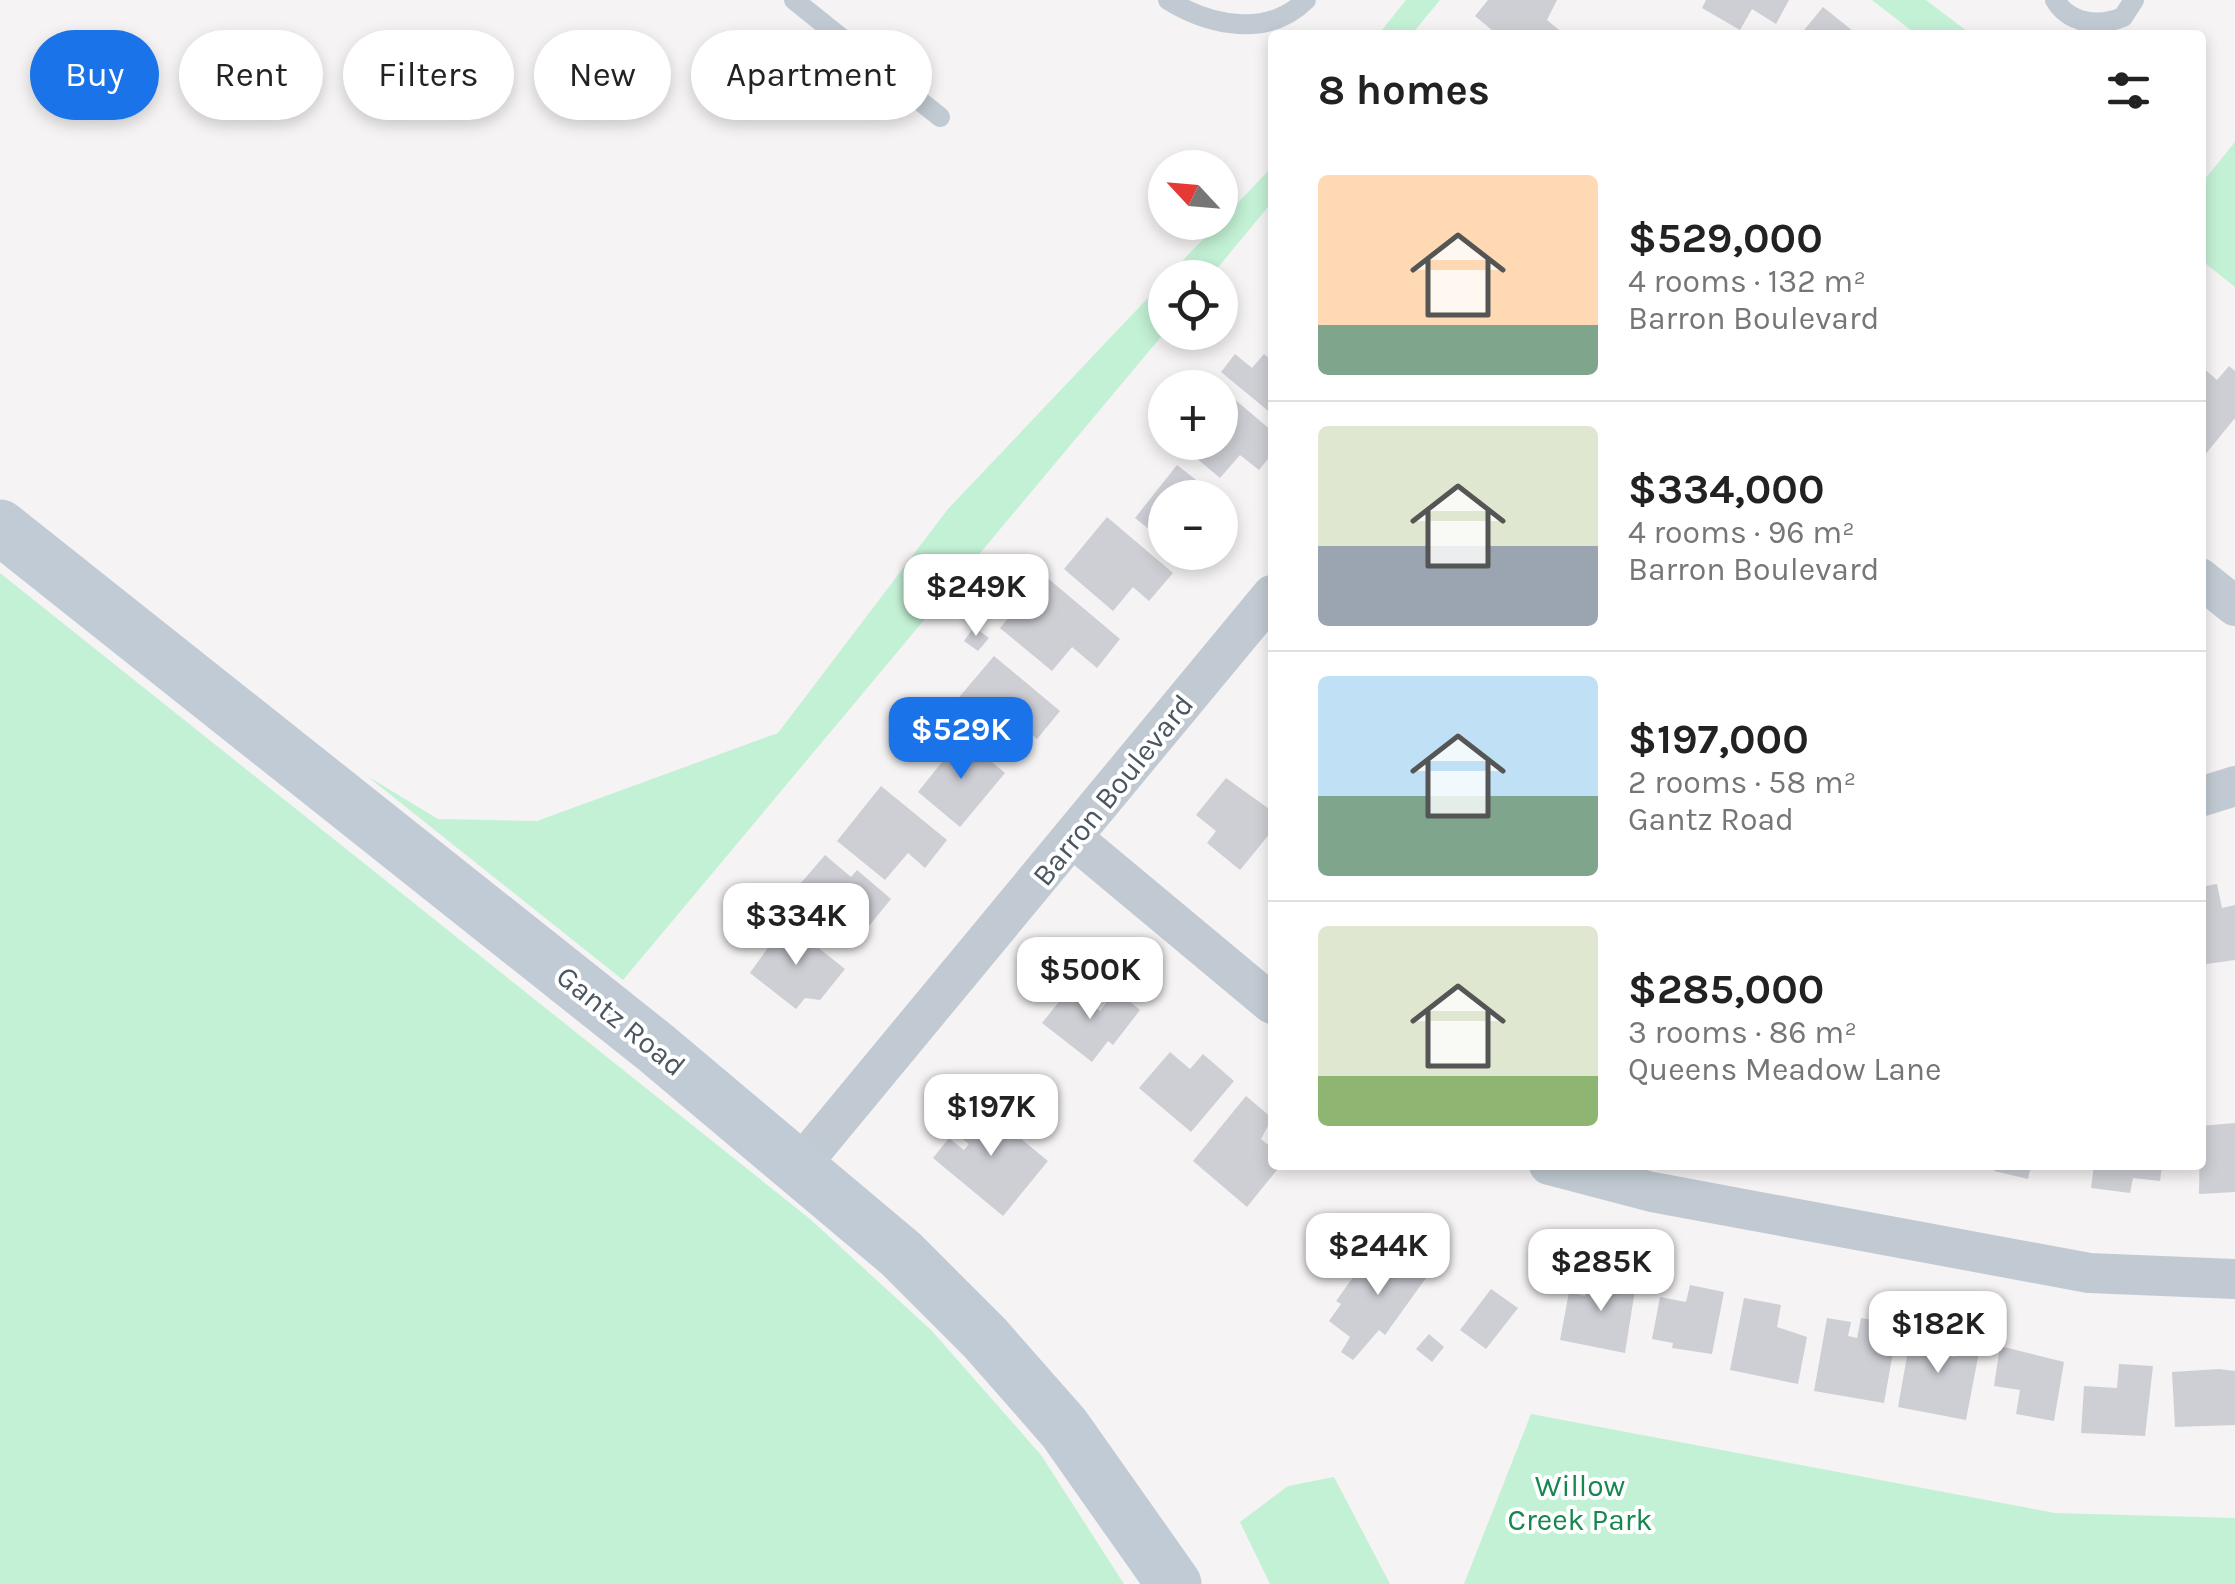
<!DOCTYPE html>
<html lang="en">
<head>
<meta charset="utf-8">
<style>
  :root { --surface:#fff; --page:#f6f6f6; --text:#222; --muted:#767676; --line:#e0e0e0; --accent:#1a73e8 }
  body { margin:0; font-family:Karla,sans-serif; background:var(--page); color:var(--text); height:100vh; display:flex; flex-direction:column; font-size:38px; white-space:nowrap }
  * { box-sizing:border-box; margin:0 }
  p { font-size:32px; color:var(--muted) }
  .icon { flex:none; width:55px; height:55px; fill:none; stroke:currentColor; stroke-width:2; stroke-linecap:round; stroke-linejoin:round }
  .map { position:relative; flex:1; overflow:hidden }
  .side { position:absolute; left:1268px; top:30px; width:938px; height:1140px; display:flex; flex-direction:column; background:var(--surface); border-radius:10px; box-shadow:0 5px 15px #0003 }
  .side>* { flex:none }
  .top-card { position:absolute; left:30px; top:30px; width:950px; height:90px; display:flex; gap:20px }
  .needle { width:65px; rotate:296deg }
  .fabs { position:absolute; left:1148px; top:150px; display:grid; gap:20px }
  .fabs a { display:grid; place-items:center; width:90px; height:90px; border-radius:50%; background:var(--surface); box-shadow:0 5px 15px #0003; font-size:50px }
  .price { position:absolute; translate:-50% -85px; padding:0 22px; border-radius:20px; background:#fff; color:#222; font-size:32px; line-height:65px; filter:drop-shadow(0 2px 5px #0008) }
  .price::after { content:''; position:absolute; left:50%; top:60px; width:30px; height:22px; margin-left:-15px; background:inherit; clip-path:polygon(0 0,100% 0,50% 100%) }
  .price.on { background:var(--accent); color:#fff }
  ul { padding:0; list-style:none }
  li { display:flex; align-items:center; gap:30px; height:250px; padding:0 50px }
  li+li { border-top:2px solid var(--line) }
  li span { display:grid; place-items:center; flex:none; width:280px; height:200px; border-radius:10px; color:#555 }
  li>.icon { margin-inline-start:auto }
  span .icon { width:120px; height:120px; fill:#fffc; stroke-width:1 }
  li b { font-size:42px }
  h2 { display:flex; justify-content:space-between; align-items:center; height:120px; padding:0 50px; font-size:42px }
  .tag { padding:0 35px; border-radius:45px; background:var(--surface); box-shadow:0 5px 15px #0003; font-size:35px; line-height:90px }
  .tag.on { background:var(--accent); color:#fff }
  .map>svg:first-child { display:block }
  .green { fill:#c3f1d5 }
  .building { fill:#cdcfd5 }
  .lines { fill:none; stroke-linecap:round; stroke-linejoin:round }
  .service { stroke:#c1cad2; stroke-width:20 }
  .minor { stroke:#c1cad2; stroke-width:40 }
  .secondary { stroke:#c1cbd6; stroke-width:55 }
  .labels { text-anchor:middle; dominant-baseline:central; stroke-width:8; stroke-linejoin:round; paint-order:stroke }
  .street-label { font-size:30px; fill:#4a5661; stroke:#fff }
  .park-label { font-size:30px; fill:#17864f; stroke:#fff }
</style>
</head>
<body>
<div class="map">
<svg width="2235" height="1584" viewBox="0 0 2235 1584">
  <rect width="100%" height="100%" fill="#f5f3f3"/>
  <path class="green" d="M1406,0h34l-29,35h-33z
    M1872,0h54l46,35h-55z
    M2235,142v145l-35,-28v-74z
    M1272,167v35l-62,75h-43z
    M1165,280v52l-542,648 -256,-204 71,43 99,2 241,-88 170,-224z
    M0,573l810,646 121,111 110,125 83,129h-1124z
    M1531,1414l524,99 180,5v66h-771z
    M1334,1477l56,107h-120l-30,-62 48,-36z"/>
  <path class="building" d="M1488,0h69l-10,20 18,15h-67l-23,-19z
    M1706,0h83l-13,24 -24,-15 -12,21 -38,-22z
    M1823,7l35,28h-58z
    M1235,354l17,14 12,-14 8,7v53l-51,-42z
    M2200,365l17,15 12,-14 6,5v47l-31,38z
    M1220,387l52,44v23l-13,16 -19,-15 -20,23 -43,-36h43z
    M1177,465l42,33h-54v44l-30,-24z
    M1107,517l66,56 -24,28 -16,-14 -20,24 -49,-42z
    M1044,575l76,64 -23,29 -25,-21 -20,24 -52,-43z
    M974,627l15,11 -11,13 -14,-10z
    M994,656l66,55 -23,28 -19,-16 -21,24 -47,-39z
    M962,737l43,36 -45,54 -42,-35z
    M1226,778l46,33v20l-32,39 -33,-27 9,-12 -20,-16z
    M881,786l66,54 -22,28 -17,-15 -23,27 -48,-39z
    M825,855l26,22 6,-7 34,29 -27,33 -22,-19 -20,24 -39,-33z
    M2217,884l5,24 13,-3v55l-35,5v-78z
    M786,922l59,47 -25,31 -15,-2 -9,11 -46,-36z
    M1070,988l30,23 16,-21 24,20 -27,35 -5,-4 -16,21 -50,-39z
    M1170,1052l20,17 13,-15 31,27 -43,51 -52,-44z
    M1246,1096l26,22 -11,21 11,9v17h9l-34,42 -54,-46z
    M976,1102l72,59 -45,55 -70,-58 16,-20 15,12 5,-6 -17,-13z
    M2235,1123v69l-36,2 1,-68z
    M1996,1165h35l-3,14 -34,-8z
    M2094,1165h68l-2,16 -27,-3 -3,15 -39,-5z
    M1391,1242l40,29 -46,64 -6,-5 -26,30 -12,-8 9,-15 -21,-16 12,-17 -5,-3 21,-29 8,6z
    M1603,1270l34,7 -12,76 -65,-13 9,-48 16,4 2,-6 11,2z
    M1690,1285l34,7 -12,62 -40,-6 1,-5 -21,-4 8,-42 26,5z
    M1491,1289l27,19 -32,41 -26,-19z
    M1744,1298l37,7 -4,22 30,10 -9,47 -68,-14z
    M1827,1318l24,4 -3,14 9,2 4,-20 37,6 -14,79 -70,-12z
    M1912,1328l37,7 -4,21 10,1 2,-14 23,4 -14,73 -68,-13z
    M1429,1334l15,13 -12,15 -16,-13z
    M2000,1346l64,16 -10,59 -38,-7 4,-24 -26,-4z
    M2119,1364l34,2 -8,70 -64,-3 3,-47 33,2z
    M2219,1369l16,2v54l-60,2 -3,-55z"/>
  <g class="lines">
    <path class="service" d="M794,0l146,117
      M1168,0c42,26 100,38 138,0
      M2055,0c14,24 44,27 68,17l11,-17"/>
    <path class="minor" d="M2200,578l35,28
      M2200,797l35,-11
      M1074,839l198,165
      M1549,1165l103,27 437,81 146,6
      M798,1168l474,-573"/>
    <path class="secondary" d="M0,527l656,521 245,206 84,84 79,90 110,156"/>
  </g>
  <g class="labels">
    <g class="street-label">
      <text transform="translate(1113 790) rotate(-51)">Barron Boulevard</text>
      <text transform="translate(621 1021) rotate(39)">Gantz Road</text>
    </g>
    <g class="park-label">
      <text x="1580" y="1486">Willow<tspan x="1580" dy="34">Creek Park</tspan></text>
    </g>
  </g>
</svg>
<div class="fabs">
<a><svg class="needle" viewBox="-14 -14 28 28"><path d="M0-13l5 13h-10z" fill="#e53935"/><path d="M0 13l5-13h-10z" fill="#767676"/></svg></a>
<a><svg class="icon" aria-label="locate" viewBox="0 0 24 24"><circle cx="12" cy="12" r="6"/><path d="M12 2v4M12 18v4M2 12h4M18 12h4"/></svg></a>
<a>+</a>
<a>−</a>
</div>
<b class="price" style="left:976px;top:639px">$249K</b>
<b class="price on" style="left:961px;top:782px">$529K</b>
<b class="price" style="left:796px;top:968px">$334K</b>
<b class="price" style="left:1090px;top:1022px">$500K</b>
<b class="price" style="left:991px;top:1159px">$197K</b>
<b class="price" style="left:1378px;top:1298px">$244K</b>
<b class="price" style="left:1601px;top:1314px">$285K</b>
<b class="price" style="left:1938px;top:1376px">$182K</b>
<div class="top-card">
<a class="tag on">Buy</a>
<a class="tag">Rent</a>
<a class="tag">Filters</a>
<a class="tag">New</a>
<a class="tag">Apartment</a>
</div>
<section class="side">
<h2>8 homes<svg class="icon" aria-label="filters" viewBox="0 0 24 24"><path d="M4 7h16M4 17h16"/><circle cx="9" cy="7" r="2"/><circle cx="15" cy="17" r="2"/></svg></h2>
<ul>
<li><span style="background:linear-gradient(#ffd9b3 75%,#7fa58c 0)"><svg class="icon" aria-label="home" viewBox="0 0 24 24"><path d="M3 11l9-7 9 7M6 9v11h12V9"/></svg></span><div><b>$529,000</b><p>4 rooms · 132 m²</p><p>Barron Boulevard</p></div></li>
<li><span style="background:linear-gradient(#dfe7d0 60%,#9aa5b1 0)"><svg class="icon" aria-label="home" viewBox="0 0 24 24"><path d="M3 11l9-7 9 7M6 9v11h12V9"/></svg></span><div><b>$334,000</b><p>4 rooms · 96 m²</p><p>Barron Boulevard</p></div></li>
<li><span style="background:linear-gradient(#bfe0f5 60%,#7fa58c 0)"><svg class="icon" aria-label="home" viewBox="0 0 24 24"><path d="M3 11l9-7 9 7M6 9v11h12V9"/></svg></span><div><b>$197,000</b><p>2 rooms · 58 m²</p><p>Gantz Road</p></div></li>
<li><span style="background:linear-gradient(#dfe7d0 75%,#8fb573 0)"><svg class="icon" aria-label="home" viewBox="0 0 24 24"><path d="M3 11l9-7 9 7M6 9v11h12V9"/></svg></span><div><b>$285,000</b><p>3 rooms · 86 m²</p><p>Queens Meadow Lane</p></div></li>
</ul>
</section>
</div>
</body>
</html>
